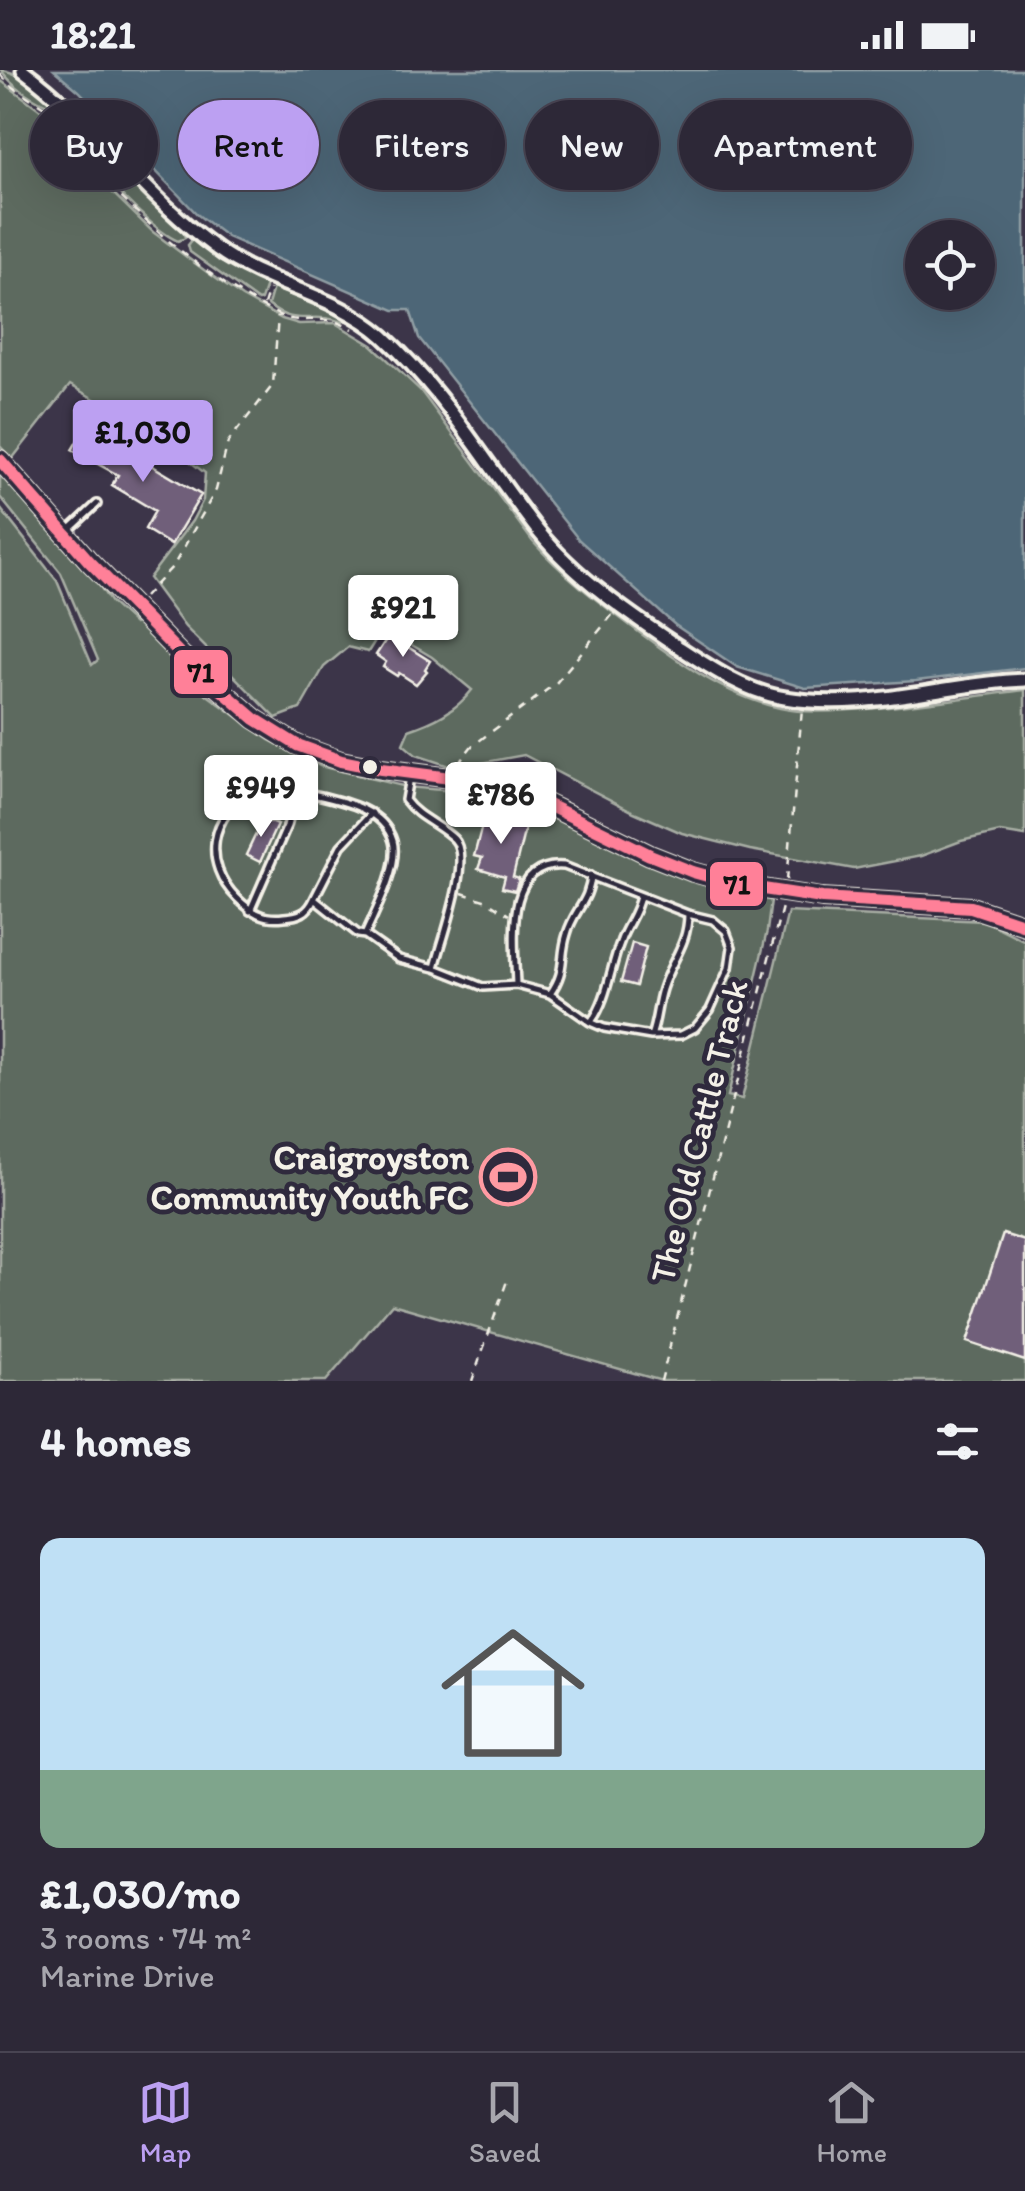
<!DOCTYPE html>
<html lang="en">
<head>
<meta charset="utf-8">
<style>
  :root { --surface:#2d2837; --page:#35303f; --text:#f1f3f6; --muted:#a7a6ad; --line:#484452; --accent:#bca0f2 }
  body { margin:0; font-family:Itim,sans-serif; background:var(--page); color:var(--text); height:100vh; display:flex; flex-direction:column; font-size:38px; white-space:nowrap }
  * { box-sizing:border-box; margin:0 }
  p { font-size:32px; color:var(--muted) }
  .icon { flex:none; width:55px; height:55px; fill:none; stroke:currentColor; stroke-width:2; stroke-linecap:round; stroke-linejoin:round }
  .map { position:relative; height:1311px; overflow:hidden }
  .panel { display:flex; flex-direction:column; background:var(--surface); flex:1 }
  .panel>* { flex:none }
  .guide { position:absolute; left:30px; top:30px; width:965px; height:90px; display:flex; gap:20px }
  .buttons { position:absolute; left:905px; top:150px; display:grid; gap:20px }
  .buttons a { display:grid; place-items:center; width:90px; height:90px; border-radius:50%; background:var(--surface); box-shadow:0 10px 40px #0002,0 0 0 2px var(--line); font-size:50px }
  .price { position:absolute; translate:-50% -85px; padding:0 22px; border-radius:10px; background:#fff; color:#222; font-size:32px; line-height:65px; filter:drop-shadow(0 2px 5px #0008) }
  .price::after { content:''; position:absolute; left:50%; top:60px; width:30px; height:22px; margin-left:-15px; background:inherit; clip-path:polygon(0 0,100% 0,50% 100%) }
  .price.current { background:var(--accent); color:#111 }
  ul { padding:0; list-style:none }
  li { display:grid; align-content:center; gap:20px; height:530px; padding:0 40px }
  li span { display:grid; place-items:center; height:310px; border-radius:20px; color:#555 }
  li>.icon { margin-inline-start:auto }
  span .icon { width:180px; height:180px; fill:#fffc; stroke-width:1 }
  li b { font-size:42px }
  h2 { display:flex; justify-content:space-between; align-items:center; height:120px; padding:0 40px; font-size:42px }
  .chip { padding:0 35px; border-radius:45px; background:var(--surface); box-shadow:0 10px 40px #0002,0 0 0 2px var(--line); font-size:35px; line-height:90px }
  .chip.current { background:var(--accent); color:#111 }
  .status { display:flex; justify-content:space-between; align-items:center; height:70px; padding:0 50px; background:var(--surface); direction:ltr }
  .status svg { height:28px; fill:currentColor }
  .menu { display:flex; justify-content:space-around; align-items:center; height:140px; border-top:2px solid var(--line); background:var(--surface); font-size:28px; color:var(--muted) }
  .menu a { display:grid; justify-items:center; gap:5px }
  .menu .current { color:var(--accent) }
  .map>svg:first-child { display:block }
  .green { fill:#5d6a5f; stroke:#a8aea4; stroke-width:2.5 }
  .water { fill:#4d6677; stroke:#909ea4; stroke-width:2.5; fill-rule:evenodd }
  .building { fill:#705f7a; stroke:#f4f1e8; stroke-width:2.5 }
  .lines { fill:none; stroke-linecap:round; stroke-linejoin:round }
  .lane-casing { stroke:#f4f1e8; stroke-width:12 }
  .street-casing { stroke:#f4f1e8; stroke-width:19 }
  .secondary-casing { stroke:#f4f1e8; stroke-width:22 }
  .path { stroke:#f4f1e8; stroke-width:2.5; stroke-dasharray:8 8; stroke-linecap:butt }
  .lane { stroke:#2f2a3d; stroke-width:5 }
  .street { stroke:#2f2a3d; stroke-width:11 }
  .secondary { stroke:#2f2a3d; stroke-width:15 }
  .bus-1-casing { stroke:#2f2a3d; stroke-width:20 }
  .bus-1 { stroke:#ff8098; stroke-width:12 }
  .bus-dot { fill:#f4f1e8; stroke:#2f2a3d; stroke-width:4 }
  .labels { text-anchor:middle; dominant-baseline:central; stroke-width:10; stroke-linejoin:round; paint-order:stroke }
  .street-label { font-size:35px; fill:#f4f1e8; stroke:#2f2a3d }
  .poi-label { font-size:35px; font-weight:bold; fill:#f4f1e8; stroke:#2f2a3d; text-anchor:end }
  .line-badge { stroke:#2f2a3d; stroke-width:4 }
  .pale-badge-label { font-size:28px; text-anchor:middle; font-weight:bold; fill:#111 }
</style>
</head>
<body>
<div class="status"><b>18:21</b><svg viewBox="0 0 49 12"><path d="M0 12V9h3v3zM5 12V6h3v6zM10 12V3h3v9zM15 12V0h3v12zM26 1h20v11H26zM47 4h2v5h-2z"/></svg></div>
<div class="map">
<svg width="1025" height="1311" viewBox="0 0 1025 1311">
  <rect width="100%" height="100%" fill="#3c3549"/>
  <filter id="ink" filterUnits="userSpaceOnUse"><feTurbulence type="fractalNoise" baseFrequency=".01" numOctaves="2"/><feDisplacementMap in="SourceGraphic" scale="20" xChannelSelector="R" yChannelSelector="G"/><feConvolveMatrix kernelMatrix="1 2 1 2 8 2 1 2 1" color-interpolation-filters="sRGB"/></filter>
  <g filter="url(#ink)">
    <path class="green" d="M1,0c19,2 37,20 51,31l1,6c-18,-6 -41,-21 -52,-37z
      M0,10l54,40 16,30 48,48 35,34 51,38 38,27 40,22 17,5 36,-1 37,22 48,45 113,152c30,33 64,59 99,85 44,33 93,69 148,81 22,5 47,4 69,2 59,-3 117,-13 176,-20v146l-25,-4 -39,9 -40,15 -67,13 -104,-19 -68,-17 -48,-21 -110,-57 -69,13 -39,-13 -13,-11 6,-14c24,-8 47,-19 63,-40l-40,-33 -49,-29 -15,24 -20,-5 -24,20 -24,42 -24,9 -91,-91 -36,-49 43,-57 11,-21 2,-27 -55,-42 -80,-46 -58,74 -12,-13z
      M67,48l6,3 50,54 60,55 2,8 -7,3c-29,-12 -77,-69 -101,-93l-9,-16z
      M192,170h5l22,21 47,24 -5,15 -3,1 -68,-49 -2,-7z
      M273,218l58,22 14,11 -3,1c-28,-11 -47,6 -74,-17z
      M0,403l91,100 20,30 23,21 3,-2 65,69 67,49 51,26 86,21 83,7 55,18 104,52 60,21 63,15 -4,31 -39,165 14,3 46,-187 197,9 40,20v440h-363l-270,-77 -66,77h-326v-873l57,73 35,84 6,-5 -37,-87 -61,-76z"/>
    <path class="water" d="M54,0h971v598l-109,13 -111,7 -68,-21 -62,-42 -96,-85 -160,-202 -9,-28h-16l-167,-73 -29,-22 -119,-124zM922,168h56v54h-56z"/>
    <path class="building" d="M86,356l22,13 -3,6 15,9 4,-5 77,46 -30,50 -26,-16 10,-18 -43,-26 6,-10 -46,-25z
      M389,565l41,26 -5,8 2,2 -11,13 -17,-11 -2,3 -14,-9 3,-5 -10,-7z
      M514,742l14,4 -15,61 6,2 -4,12 -13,-3 3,-11 -27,-8 4,-11 -8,-2 11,-42 27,6z
      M263,749l14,6 -17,37 -14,-7z
      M632,873l14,4 -10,39 -15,-4z
      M1003,1164l22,7v120l-58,-19z"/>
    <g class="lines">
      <g class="lane-casing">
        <path id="lane" d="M67,462l30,-28
          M409,707l-4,23c13,18 34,24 49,39 19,19 -13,103 -19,129
          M314,829l27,-53 31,-33
          M250,841l37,-85 10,-36
          M365,865c10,-23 35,-70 28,-94 -11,-38 -66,-42 -97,-51 -7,-2 -16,-8 -22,-8 -6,0 -16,6 -21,9 -44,23 -51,73 -16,107 14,14 27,22 47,19 15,-1 24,-4 30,-18l44,35 7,1 34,24 36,9 48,19 33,-2 34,9 40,28 14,6 47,8 30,-1 14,-7 15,-18 19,-42 3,-21 -6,-16 -13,-11 -25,-6 -124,-48c-62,-5 -49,80 -48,119
          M550,924c17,-24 9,-35 17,-60 6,-23 23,-33 24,-59
          M591,952c17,-23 19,-55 30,-82 6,-16 16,-27 19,-44
          M651,966c6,-16 6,-31 11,-47 9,-29 26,-44 26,-75"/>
      </g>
      <g class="street-casing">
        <path id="street" d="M23,0c71,52 122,127 194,179 51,37 118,45 166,87 62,56 104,130 155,195 37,46 90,82 139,115 32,21 69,46 108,52 81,14 160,-15 240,-18"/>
      </g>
      <g class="secondary-casing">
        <path id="secondary" d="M0,390l89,101 92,94 74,64 42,26 44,16 40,8 115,15 50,20 104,51 43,17 51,14 78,12 149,9 54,18"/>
      </g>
      <path class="path" d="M0,4c14,18 37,26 55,41 11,8 13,27 23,38 57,61 126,126 201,162 18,9 34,2 53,6 7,1 14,5 21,8
        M264,235l5,-16
        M144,527l30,-32 42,-75 12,-48 45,-57 5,-69
        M458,694l13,-17 85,-64 57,-69
        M787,810l15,-171
        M462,823l25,8 22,14
        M472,1311l36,-103
        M661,1311l122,-478"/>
      <use href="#lane" class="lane"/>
      <use href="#street" class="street"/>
      <use href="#secondary" class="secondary"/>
      <g class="bus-1-casing">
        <path id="bus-1" d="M0,390l89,101 92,94 74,64 42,26 44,16 40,8 115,15 50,20 104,51 43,17 51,14 78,12 149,9 54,18"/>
      </g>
      <use href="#bus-1" class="bus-1"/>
    </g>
  </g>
  <defs>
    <g id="stadium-ring" transform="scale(2.875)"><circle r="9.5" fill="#2f2a3d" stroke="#ff9aa2" stroke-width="1.5"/><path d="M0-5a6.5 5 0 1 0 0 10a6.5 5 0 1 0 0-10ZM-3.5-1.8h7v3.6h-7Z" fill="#ff9aa2"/></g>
  </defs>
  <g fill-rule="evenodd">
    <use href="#stadium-ring" x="508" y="1107"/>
  </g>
  <circle class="bus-dot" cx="370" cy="697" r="9"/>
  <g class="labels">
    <g class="street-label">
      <text transform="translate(699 1061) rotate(-76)">The Old Cattle Track</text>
    </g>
    <g class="poi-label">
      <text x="469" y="1087">Craigroyston<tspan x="469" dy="40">Community Youth FC</tspan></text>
    </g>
  </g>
  <g class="line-badge">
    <rect x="172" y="578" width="58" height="48" rx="10" fill="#ff8098"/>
    <rect x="708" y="790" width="57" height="48" rx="10" fill="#ff8098"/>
  </g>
  <g class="pale-badge-label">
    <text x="201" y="612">71</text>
    <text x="737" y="824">71</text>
  </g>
</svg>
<div class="buttons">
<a><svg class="icon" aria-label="locate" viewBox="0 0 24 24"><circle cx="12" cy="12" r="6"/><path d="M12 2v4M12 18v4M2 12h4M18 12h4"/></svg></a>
</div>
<b class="price current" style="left:143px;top:415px">£1,030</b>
<b class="price" style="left:403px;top:590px">£921</b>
<b class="price" style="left:261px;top:770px">£949</b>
<b class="price" style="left:501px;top:777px">£786</b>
<div class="guide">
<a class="chip">Buy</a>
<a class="chip current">Rent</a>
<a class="chip">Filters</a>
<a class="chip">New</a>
<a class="chip">Apartment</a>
</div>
</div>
<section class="panel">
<h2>4 homes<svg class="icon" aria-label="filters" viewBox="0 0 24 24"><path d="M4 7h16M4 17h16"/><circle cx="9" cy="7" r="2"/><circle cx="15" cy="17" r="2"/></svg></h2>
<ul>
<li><span style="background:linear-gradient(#bfe0f5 75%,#7fa58c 0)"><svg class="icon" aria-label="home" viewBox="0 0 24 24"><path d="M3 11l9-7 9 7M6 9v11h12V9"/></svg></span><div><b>£1,030/mo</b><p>3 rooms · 74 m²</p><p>Marine Drive</p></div></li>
</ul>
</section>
<nav class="menu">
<a class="current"><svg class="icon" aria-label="map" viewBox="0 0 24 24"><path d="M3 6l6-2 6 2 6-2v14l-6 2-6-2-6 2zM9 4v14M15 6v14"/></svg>Map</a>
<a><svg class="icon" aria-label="saved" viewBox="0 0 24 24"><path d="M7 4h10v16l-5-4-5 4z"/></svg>Saved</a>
<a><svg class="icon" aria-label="home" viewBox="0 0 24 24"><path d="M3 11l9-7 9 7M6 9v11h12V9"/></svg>Home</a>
</nav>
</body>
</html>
